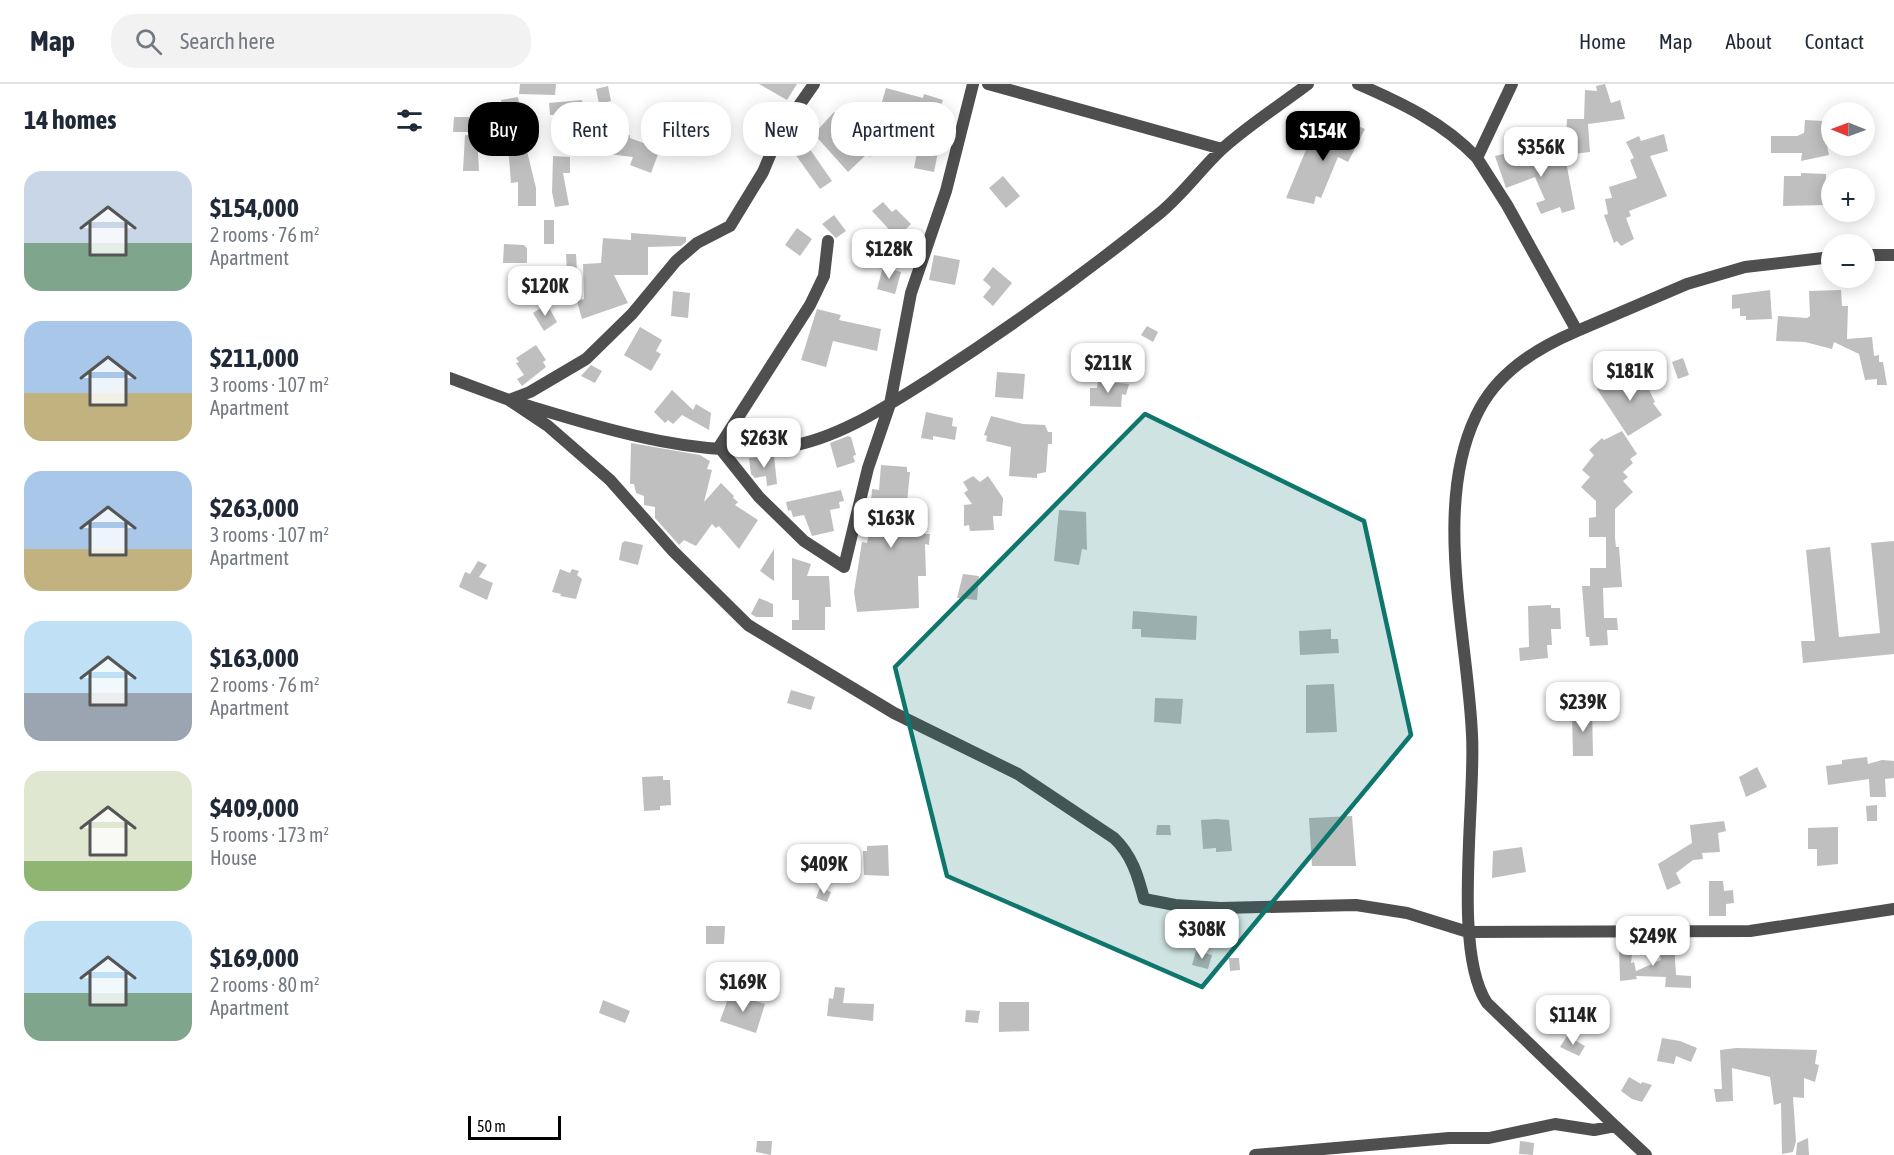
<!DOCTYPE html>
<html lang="en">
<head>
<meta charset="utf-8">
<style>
  :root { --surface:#fff; --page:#f2f2f3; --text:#1f2937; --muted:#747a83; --line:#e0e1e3; --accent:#000 }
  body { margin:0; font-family:"Asap Condensed",sans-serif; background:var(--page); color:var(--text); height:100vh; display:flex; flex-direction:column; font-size:22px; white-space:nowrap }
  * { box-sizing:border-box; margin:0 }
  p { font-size:20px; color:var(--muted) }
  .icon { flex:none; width:33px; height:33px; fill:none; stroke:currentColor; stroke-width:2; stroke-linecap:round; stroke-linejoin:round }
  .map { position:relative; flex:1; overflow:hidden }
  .details { display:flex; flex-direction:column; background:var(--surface); width:450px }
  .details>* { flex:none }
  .guide { position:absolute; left:18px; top:18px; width:570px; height:54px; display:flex; gap:12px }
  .needle { width:39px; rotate:271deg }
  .controls { position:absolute; left:1371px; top:18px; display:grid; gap:12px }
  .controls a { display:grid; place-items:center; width:54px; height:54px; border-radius:50%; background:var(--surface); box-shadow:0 3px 15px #0003; font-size:30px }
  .scale { position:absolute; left:18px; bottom:15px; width:93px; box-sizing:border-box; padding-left:6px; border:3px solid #000; border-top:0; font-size:16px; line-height:21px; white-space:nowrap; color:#000; -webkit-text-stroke:4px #fff; paint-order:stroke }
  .price { position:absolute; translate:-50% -51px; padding:0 14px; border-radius:12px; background:#fff; color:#222; font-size:20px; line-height:39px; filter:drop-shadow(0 2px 3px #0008) }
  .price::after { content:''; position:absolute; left:50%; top:36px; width:18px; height:14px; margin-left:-9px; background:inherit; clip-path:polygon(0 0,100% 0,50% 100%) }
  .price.on { background:var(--accent); color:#fff }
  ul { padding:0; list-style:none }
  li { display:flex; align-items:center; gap:18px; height:150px; padding:0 24px }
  li span { display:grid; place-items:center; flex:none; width:168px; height:120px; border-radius:18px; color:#555 }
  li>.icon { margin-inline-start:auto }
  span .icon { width:72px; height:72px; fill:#fffc; stroke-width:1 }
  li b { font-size:26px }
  h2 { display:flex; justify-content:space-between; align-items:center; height:72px; padding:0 24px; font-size:26px }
  .tag { padding:0 21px; border-radius:24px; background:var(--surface); box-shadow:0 3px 15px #0003; font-size:21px; line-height:54px }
  .tag.on { background:var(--accent); color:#fff }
  header { display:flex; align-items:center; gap:36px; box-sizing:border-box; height:84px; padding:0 30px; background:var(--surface); border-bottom:2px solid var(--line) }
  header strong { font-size:28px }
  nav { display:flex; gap:33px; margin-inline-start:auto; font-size:21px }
  .search { width:420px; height:54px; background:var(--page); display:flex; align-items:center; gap:15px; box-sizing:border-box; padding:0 21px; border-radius:24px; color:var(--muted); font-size:22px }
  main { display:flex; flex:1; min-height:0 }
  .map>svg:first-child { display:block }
  .building { fill:#bfbfbf }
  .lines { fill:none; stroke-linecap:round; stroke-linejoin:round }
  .street { stroke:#4f4f4f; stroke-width:12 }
  .marked { fill:#0f766e; fill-opacity:0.2; stroke:#0f766e; stroke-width:4.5; stroke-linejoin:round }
</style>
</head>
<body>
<header>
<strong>Map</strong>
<div class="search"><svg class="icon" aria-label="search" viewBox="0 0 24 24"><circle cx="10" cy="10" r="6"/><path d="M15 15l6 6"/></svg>Search here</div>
<nav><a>Home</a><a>Map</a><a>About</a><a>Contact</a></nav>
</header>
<main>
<section class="details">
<h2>14 homes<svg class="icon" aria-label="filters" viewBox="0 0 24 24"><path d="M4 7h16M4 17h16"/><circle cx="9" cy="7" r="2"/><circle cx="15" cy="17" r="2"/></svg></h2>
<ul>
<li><span style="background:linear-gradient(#c9d6e8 60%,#7fa58c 0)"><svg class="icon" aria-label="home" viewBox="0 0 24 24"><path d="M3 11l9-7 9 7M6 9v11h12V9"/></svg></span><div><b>$154,000</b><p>2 rooms · 76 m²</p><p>Apartment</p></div></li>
<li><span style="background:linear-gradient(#a9c7e8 60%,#c2b280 0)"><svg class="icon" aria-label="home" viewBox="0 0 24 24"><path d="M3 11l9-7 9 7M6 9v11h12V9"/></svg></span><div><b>$211,000</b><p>3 rooms · 107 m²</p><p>Apartment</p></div></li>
<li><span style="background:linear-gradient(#a9c7e8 65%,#c2b280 0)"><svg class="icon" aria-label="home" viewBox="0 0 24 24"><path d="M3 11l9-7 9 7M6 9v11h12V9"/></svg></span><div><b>$263,000</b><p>3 rooms · 107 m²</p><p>Apartment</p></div></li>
<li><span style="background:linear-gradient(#bfe0f5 60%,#9aa5b1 0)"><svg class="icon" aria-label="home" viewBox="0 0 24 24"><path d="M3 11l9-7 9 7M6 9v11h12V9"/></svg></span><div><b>$163,000</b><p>2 rooms · 76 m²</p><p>Apartment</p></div></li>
<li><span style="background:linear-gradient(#dfe7d0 75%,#8fb573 0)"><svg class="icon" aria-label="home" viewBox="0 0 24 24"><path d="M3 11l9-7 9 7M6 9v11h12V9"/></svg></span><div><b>$409,000</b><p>5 rooms · 173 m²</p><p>House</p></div></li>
<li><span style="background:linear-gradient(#bfe0f5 60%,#7fa58c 0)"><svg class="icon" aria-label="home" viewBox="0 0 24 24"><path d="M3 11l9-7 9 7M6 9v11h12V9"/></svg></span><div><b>$169,000</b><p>2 rooms · 80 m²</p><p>Apartment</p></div></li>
</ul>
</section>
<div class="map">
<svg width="1444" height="1071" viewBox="0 0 1444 1071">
  <rect width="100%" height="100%" fill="#fff"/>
  <path class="building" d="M70,0h36l-1,11 -36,-1z
    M309,0h38l-10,16z
    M1155,0l6,19 9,-3 5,19 -37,5 2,28 -25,3 2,-36h17l1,-29 12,1 -1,-5z
    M158,2l3,15 -12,3 -3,-15z
    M436,4l37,10 1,-4 19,6 -5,14 -28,-9 -7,25 -18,-5 6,-20 -9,-3z
    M68,13l3,16 -3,1 18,74v18h-18v-24l-7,1 -2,-25 -11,-38 6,-1 -3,-19z
    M132,16l5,28 -15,-1 -3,-13 -19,1 -1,-12z
    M384,28l14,13 -12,13 15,16 15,-17 12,11 -8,9 -3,-3 -19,18 -34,-38z
    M4,33h15v15h-16z
    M1355,36l18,1 -1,16 3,-1 4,19 -28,6 1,-8h-31v-17h26l7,-3z
    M884,38l16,8 3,-6 12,5 -17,33 -10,-5 -17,41 -5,-2 -2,8 -28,-6 22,-53 4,-4 10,5 3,-11 2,1z
    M161,49l19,2v3l30,11 -9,24 -21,-8 3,-8 -25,-3z
    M1214,50l4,17 -18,5 17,40 -38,15 2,5 -5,2 8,21 -13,7 -4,-5 -3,2 -10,-28 4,-1 -3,-15 7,-1 -3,-11 28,-9 -7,-18 4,-2 -8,-16 13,-6 2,5z
    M15,51l20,2v15h-7l1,19h-16z
    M469,58l20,5 -5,25 -20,-4z
    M357,61l25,36 -12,8 -25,-35z
    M1070,66l3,12 41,-11 11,58 -13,4 -2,-6 -19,7 -5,-11 9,-3 -10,-23 -29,11 -11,-32z
    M103,72l17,1v16h-7l6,32 -14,2 -3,-15z
    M1351,89l25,1 -1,31 -42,1 1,-30h17z
    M553,92l17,20 -14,12 -17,-20z
    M433,118l9,10 4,-3 15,15 -14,14 -25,-27z
    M384,131l12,16 -10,7 -14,-14z
    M94,136h10v24h-10z
    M347,144l15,11 -12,17 -15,-11z
    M181,149l55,4v5l-5,4 -33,1v28h-34l14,28 -46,16 -5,-18 7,-2 -1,-35 18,-1 2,-25 28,2z
    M54,160l20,1 3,3v15h-24z
    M116,170h10l1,17 -10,1z
    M484,171l26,5 -5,25 -26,-5z
    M433,183l18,5 -6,22 -18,-5z
    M543,183l19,16 -19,23 -10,-9 8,-10 -8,-7z
    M1320,206l2,29 -26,1v-4h-6v-8l-8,1v-14z
    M1391,206l1,16h6l-1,33 25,-2 2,19 5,-1v7h4l4,23h-10v-6l-12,1 -6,-26 -25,-12 -2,7 -27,-7 -29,-1 2,-25 29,2 3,-2 -1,-25z
    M223,207l17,2 -2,25 -17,-2z
    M97,220l10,18 -13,9 -11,-18z
    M367,225l24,6 -2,5 42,9 -4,22 -44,-10 -7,26 -25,-7z
    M697,242l11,6 -5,10 -12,-7z
    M190,243l22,13 -6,11 5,3 -10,17 -27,-16z
    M86,261l10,15 -3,2 3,5 -24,19 -5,-7 7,-4 -8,-12 3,-1 -3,-4z
    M1233,274l6,17 -11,4 -6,-17z
    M141,281l11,6 -7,12 -14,-7z
    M1189,285l16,33 -2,1 9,12 -34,21 -31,-47 8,-4 -1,-3 13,-6 2,4z
    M547,288l28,2 -2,25 -28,-2z
    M648,297l31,3 -3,11 -4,-1 -1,13 -31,-1v-18h7z
    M222,306l21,20 3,-6 15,9 -2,17 -27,-15 -9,9 -5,-4 -3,3 -11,-11z
    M476,328l27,6 -1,8 5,1 -2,13 -22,-4v4l-12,-2z
    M541,332l32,8 22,1 3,7h4v12h-4l-2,28 -9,2v4l-28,-2 2,-29 -25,-6 1,-5 -3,-1z
    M1172,347l15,23 -7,5 3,4 -10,9 5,5 -5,4 10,11 -18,17v29l1,9h3l3,40 -19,1 1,30h13l1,12h-11l1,15 -18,1 -1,-9h-3l-4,-51h8v-18h16v-31h-17v-19l7,-1v-16l-15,-14 9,-10 -8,-7 12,-15 -5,-5 13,-12 2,2z
    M398,352l3,1 5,18 -3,1 2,6 -18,6 -7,-25z
    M181,359l69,12 10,6 -3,8 5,1 -8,32 17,-19 13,13 -1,2 5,4 -3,3 23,15 -19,29 -20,-23 -3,2 -4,-4 -16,22 -12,-6 -5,5 -24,-27v-11l-11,-2v-9l-8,-3 -2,-9h-4z
    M324,372l3,28 -10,2 -1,-10 -11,2 -4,-4 -2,-16z
    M431,381l26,2v5h3l-5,51 16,1v3l5,1 -1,6h5l-1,11 -4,-1 1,32h-8l1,32 -62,4 -3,-20 8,-50 5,1 6,-28 -3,-1 2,-25 7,1z
    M523,392l7,6 8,-6 15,22 -1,18h-9l1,14 -24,1 -1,-6 -5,1v-21l8,-1 -8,-11 4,-3 -5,-8z
    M391,406l3,11 -5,1 1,6 -10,2 4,21 -22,5 -8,-21 -11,2 -2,-7 -3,1 -2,-9z
    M609,426l27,2 1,38 -5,-1 -3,16 -25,-4z
    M175,457l18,4 -5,20 -19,-5 3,-17z
    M1444,457v113l-91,9 -2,-22h14l-9,-91 24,-3 9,90 41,-4 -9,-90z
    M324,465v32l-14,-10z
    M342,474l19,6 -4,12h22l2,31h-6v23h-33v-10h7v-20h-7z
    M28,477l9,4 -8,12 14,6 -6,17 -28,-13 6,-15 5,2z
    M110,485l10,4 2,-4 7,2 -2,4 5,4 -6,20 -16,-3 1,-2 -9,-2z
    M513,490l16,2 -2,24 -20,-2z
    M309,514l14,6v13h-17l-5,-3z
    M1101,521v3h9l1,21h-10l1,16h-5l1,13 -28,3 -1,-13 10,-1 -1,-41z
    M683,527l64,5 -1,24 -55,-3v-8h-9z
    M881,545v10h7l1,14 -39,2 -1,-24z
    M884,600l3,48 -31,1v-48z
    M341,606l24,7 -4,13 -24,-7z
    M705,614l28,1 -2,25 -27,-2z
    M1130,623h12l1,49h-20l-1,-40h8z
    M1417,673l1,7 14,-4 12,1v17l-9,1 1,18h-16l-1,-18 -41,6 -2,-19 16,-2v-4z
    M1307,683l10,20 -21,10 -7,-20z
    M213,692v4h7l1,25 -11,1v4l-16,1 -2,-34z
    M1427,721v16h-10l-1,-15z
    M902,732l4,50h-44l-3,-48z
    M767,735l12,1 3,31 -16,1v-4l-13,1 -2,-29z
    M1274,737l2,10 -8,2 2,19 -18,1 1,6 -10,1 -17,13 5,10 -14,7 -9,-26 34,-21 -2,-18z
    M707,741h13l1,10h-15z
    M1388,743v37l-21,2v-17h-9v-21z
    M438,761l1,31 -25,-1 -1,-24h4v-5z
    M1072,763l4,25 -34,6 1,-27z
    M1259,797h14l1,10 9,-1 1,13 -8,1v12h-17z
    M370,804l11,4 -4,10 -11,-4z
    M256,842h19l-1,18h-18z
    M1224,860l2,31 15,1v12l-26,-1 1,-10 -30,-1 1,3 -17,2 -1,-36h14l-2,18 3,-1 2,9 25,-11 -2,-14z
    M746,867l16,4 -4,14 -16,-4z
    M779,874h10l1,12 -10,1z
    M385,903l10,1 -2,15 31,1 -1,17 -46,-5 2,-18 4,1z
    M280,909l35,11 -9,29 -36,-12z
    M153,916l27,11 -5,12 -26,-10z
    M549,918h30v29l-30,1z
    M516,926l14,1 -2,12 -13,-1z
    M1117,952l18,10 -6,10 -19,-9z
    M1212,954l18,3 17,7 -6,14 -15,-6 -2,8 -17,-3z
    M1286,964l81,2 -2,14 4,1 -4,17 -11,-4v20l-11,-1 3,44 -3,11 -11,2 -1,-51 -7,2 -4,-28 -38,-9 1,33 -17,1 -2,-13h8l-2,-39z
    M1179,993l12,7 1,-2 10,3 -10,17 -10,-3 -11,-8z
    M1358,1054l1,17h-13l1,-12z
    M307,1057h15l-1,14 -15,-3z
    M1070,1057l14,2 -1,12 -14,-1z"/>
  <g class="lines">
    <path class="street" d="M538,0l234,65
      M908,0c44,19 86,39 119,74
      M1062,0l-35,74 30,47 70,126c-42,18 -81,42 -101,85 -44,92 -8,222 -4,319 4,66 -20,216 15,268l128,123
      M378,157l-4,35 -14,29 -91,142 40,50 45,44 40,26 24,-99 22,-64 21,-111 35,-102 27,-107
      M1414,171h30
      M1127,247l110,-47 58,-17 87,-10
      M0,294l59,22 39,26 62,54 63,71 75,74 146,88 124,61 96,64c18,17 24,38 30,61l31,6 45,3 136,-3 51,8 61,19 282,-1 144,-22
      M59,316l21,-8 56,-33 46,-45 44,-53 21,-18 33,-17 33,-54 16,-38 35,-50
      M72,320c84,25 175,55 264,43 52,-8 101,-41 144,-68 79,-51 157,-107 230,-166 22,-18 40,-43 61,-63 26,-24 58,-44 87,-66
      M805,1071l194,-17h40l66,-14 39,6 21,-4 31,29"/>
  </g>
  <path class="marked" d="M695,330l219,107 47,214 -209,252 -255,-111 -52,-209z"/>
</svg>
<div class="controls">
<a><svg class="needle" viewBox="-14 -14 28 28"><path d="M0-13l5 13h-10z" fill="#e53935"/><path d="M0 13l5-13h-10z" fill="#747a83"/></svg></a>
<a>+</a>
<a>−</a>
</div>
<div class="scale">50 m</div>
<b class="price on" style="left:873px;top:78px">$154K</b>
<b class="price" style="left:1091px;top:94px">$356K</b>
<b class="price" style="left:439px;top:196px">$128K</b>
<b class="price" style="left:95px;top:233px">$120K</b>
<b class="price" style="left:658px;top:310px">$211K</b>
<b class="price" style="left:1180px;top:318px">$181K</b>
<b class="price" style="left:314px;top:385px">$263K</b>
<b class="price" style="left:441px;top:465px">$163K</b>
<b class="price" style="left:1133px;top:649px">$239K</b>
<b class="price" style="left:374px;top:811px">$409K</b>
<b class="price" style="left:752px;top:876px">$308K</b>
<b class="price" style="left:1203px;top:883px">$249K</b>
<b class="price" style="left:293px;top:929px">$169K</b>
<b class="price" style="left:1123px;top:962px">$114K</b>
<div class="guide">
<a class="tag on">Buy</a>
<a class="tag">Rent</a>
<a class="tag">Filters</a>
<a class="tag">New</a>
<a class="tag">Apartment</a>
</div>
</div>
</main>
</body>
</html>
